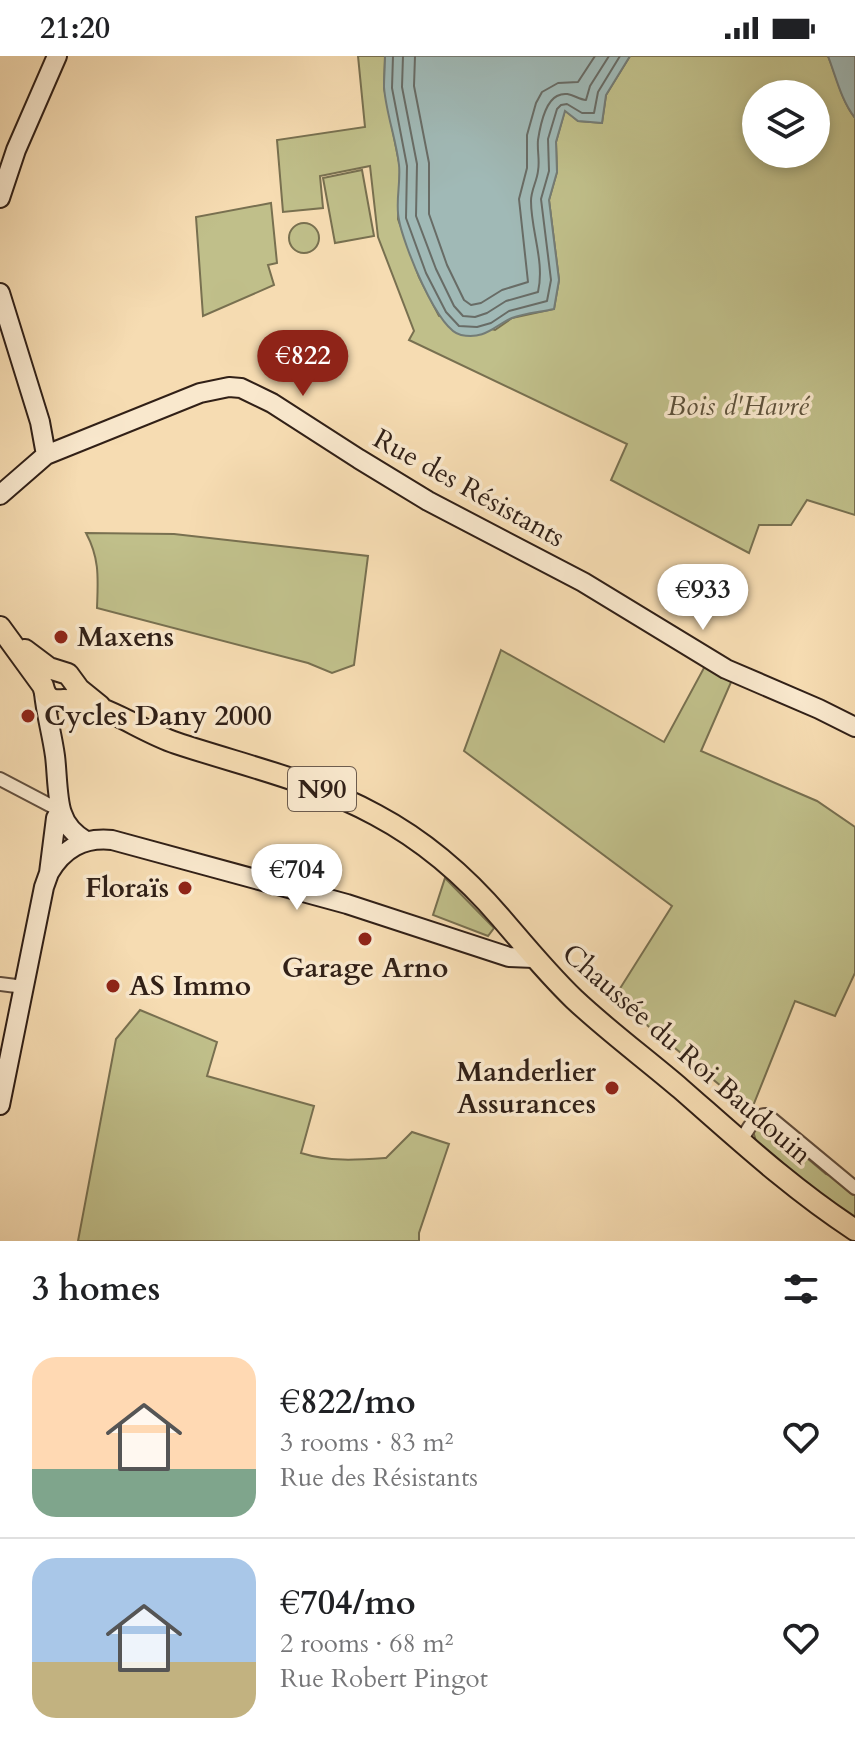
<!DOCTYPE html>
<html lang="en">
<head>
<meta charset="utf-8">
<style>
  :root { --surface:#fff; --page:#f6f6f6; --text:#202124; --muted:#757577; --line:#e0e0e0; --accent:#8f2418 }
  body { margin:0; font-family:Cardo,serif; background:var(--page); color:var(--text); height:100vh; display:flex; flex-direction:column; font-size:30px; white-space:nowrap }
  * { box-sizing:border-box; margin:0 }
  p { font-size:26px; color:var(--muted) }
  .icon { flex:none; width:44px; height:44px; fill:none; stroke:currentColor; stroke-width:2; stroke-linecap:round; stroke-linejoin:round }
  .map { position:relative; height:1185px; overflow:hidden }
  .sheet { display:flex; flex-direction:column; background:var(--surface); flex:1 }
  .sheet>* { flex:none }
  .buttons { position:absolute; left:742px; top:24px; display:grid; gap:16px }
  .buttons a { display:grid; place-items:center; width:88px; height:88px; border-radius:50%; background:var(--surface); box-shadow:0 4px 12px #0003; font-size:40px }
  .price { position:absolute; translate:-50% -68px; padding:0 18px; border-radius:28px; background:#fff; color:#222; font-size:26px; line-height:52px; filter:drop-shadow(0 2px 4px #0008) }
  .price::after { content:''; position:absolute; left:50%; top:48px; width:24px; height:18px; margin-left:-12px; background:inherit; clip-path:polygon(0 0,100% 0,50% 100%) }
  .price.current { background:var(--accent); color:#fff }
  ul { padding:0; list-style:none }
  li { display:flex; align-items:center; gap:24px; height:200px; padding:0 32px }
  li+li { border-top:2px solid var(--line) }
  li span { display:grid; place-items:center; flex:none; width:224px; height:160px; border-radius:24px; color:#555 }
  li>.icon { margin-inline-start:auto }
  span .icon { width:96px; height:96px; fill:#fffc; stroke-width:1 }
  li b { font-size:34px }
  h2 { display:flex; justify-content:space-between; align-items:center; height:96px; padding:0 32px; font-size:34px }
  .status { display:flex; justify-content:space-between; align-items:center; height:56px; padding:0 40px; background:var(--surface); direction:ltr }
  .status svg { height:22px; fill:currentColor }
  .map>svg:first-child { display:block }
  .green { fill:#c0bf8a; stroke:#787050; stroke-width:2; fill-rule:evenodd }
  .water { fill:#a0b9b6; stroke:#747c76; stroke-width:2 }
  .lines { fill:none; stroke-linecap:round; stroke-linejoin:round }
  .shore { stroke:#686c66; stroke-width:2 }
  .street-casing { stroke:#624f3e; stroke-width:16 }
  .secondary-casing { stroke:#312017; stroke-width:22 }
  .primary-casing { stroke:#312017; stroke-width:24 }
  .street { stroke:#f9e8cd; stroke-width:12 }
  .secondary { stroke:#f9e8cd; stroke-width:18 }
  .primary { stroke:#f6dcb2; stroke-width:20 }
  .poi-dot { fill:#8f2418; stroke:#f9e8cd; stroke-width:3 }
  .labels { text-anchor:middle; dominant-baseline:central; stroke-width:7; stroke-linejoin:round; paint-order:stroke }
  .shield { fill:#f9e8cd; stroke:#6d5c4e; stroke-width:2 }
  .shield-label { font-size:26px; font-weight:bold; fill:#312017 }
  .park-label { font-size:28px; font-style:italic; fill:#5c503a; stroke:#f9e8cd }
  .street-label { font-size:28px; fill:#312017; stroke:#f9e8cd }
  .poi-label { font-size:28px; font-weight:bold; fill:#312017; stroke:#f9e8cd; text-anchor:start }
</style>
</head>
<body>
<div class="status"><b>21:20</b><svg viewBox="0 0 49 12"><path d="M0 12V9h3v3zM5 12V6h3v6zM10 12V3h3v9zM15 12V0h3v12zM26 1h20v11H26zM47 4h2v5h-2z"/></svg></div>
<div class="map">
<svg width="855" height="1185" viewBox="0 0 855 1185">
  <rect width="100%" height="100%" fill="#f6dcb2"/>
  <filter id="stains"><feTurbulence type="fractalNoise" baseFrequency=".0025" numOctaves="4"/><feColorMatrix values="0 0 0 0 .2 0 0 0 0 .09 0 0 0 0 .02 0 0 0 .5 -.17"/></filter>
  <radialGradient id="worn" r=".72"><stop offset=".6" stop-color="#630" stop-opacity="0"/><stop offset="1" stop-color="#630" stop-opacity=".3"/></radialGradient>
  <path class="green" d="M358,0h27l-1,32 16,79 -2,52 21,58 20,39 56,14 17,-12 42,-9 5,-29 -10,-80 8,-28 -1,-30 9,-32 13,11 24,2 4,-28 24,-39h198c9,21 13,44 27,62v397l-48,-15 -16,25h-32l-10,28 -138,-73 16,-36 -218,-104 5,-9 -36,-94 -8,-71 -50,10 3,32 -40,4 -6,-72 88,-13zM756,38h60v60h-60z
    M362,114l12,66 -39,7 -12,-65z
    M271,147l6,60 -9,2 6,20 -71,31 -7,-99z
    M289 182a15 15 0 1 1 30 0a15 15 0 1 1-30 0Z
    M86,477l88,1 194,22 -14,109 -22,8 -24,-10 -211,-55c1,-29 3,-49 -11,-75z
    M501,594l163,92 41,-76 27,14 -31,71 116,50 38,26v146l-20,43 -40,-15 -42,105 2,8 -141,-116 58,-92 -208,-155z
    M445,822l49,50 -6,8 -55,-21z
    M140,954l77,32 -10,34 107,30 -13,47c29,9 56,7 85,5l26,-26 37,12 -30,89v8h-341l38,-202z
    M763,1063l8,3 -2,4 57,48 10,2 19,16v27l-57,-41 -42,-37 -3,-10z"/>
  <path class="water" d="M385,0h245l-24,39 -4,28 -24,-2 -13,-10 -9,31 1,30 -8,28 10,80 -5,29c-13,3 -30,4 -42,9 -18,8 -27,22 -51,17 -24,-5 -58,-92 -62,-115 -4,-18 2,-37 0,-55 -3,-26 -13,-52 -15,-78 0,-10 1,-21 1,-31z
    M828,0h27v62c-14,-18 -19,-41 -27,-62z"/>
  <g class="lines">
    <path class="shore" d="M393,0l-1,32 15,78 -1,52 20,55 20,39 13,14 18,1 14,-4 18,-12 38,-10 4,-21 -10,-81 8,-28 -1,-32 9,-30 4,-4 6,-1 15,9h12l4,-21 22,-36
      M403,0l-1,31 15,77 -1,52 20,53 18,37 9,10 12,1 12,-4 19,-12 32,-9c7,-30 -7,-61 -7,-91 0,-11 6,-20 7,-30 2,-10 -1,-21 0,-31 2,-13 7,-38 19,-44 12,-6 19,3 29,4l4,-14 19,-30
      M415,0l-1,30 15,77v51l18,51 17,35 7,5 10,-2 21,-13 26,-8 -9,-83 8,-31v-33l9,-32 6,-11 16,-9 20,-1 17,-26"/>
    <g class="street-casing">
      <path id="street" d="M0,723l61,32
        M0,928l24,3
        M740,1085c8,-9 13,-27 27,-26l88,73"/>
    </g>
    <g class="secondary-casing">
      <path id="secondary" d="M0,142l16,-48 41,-94
        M0,237l40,129 6,33
        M0,439l46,-40 154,-62 29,-6 12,1 31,15 87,56 69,42 155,81 143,87 93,40 36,18
        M44,637c2,21 8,41 11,63 2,15 2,44 7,57 4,13 12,21 24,28
        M49,817c14,-24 34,-36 63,-33l235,64 162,53 25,1
        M0,1049l44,-218 5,-14 7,-55 5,-7"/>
    </g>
    <g class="primary-casing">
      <path id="primary" d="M0,571l43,59c3,13 9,15 21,14 7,0 17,2 24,4 31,9 58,29 88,39 69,23 136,37 200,72 47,25 90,62 125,103 24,28 47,56 73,81 34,32 72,60 107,90 56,49 111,100 174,141
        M25,594l24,18 19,6 11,15 21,17"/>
    </g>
    <use href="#street" class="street"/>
    <use href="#secondary" class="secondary"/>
    <use href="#primary" class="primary"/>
  </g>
  <g class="poi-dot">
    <circle cx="61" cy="581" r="8"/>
    <circle cx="28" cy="660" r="8"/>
    <circle cx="185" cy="832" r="8"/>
    <circle cx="365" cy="883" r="8"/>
    <circle cx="113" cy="930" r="8"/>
    <circle cx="612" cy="1032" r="8"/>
  </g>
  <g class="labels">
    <rect class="shield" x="288" y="711" width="68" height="44" rx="6"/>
    <g class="shield-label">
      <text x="322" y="733">N90</text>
    </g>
    <g class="park-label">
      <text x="738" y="350">Bois d'Havré</text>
    </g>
    <g class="street-label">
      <text transform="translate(469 432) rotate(29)">Rue des Résistants</text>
      <text transform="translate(687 998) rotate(41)">Chaussée du Roi Baudouin</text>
    </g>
    <g class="poi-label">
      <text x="77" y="581">Maxens</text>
      <text x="44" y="660">Cycles Dany 2000</text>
      <text x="169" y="832" text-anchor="end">Floraïs</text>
      <text x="365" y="912" text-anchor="middle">Garage Arno</text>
      <text x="129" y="930">AS Immo</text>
      <text x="596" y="1016" text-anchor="end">Manderlier<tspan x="596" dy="32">Assurances</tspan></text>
    </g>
  </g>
  <rect width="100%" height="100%" filter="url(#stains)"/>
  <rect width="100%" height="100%" fill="url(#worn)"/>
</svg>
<div class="buttons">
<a><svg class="icon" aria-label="layers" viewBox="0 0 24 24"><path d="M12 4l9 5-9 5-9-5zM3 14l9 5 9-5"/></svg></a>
</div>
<b class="price current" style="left:303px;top:342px">€822</b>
<b class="price" style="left:703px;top:576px">€933</b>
<b class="price" style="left:297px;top:856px">€704</b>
</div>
<section class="sheet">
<h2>3 homes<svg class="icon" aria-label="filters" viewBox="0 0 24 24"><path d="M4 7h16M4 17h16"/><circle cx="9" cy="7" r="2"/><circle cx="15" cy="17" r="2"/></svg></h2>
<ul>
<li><span style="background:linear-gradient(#ffd9b3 70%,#7fa58c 0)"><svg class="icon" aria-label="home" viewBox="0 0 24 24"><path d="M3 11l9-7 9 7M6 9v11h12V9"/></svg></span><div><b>€822/mo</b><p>3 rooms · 83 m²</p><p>Rue des Résistants</p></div><svg class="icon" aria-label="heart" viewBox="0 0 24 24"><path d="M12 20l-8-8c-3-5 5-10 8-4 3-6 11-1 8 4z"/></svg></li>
<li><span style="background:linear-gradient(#a9c7e8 65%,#c2b280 0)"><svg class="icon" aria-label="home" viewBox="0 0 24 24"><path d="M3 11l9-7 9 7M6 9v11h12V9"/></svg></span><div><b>€704/mo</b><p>2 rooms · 68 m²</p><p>Rue Robert Pingot</p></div><svg class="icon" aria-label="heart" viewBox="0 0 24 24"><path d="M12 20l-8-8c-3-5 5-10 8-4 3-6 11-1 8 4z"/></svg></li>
</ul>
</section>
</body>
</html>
